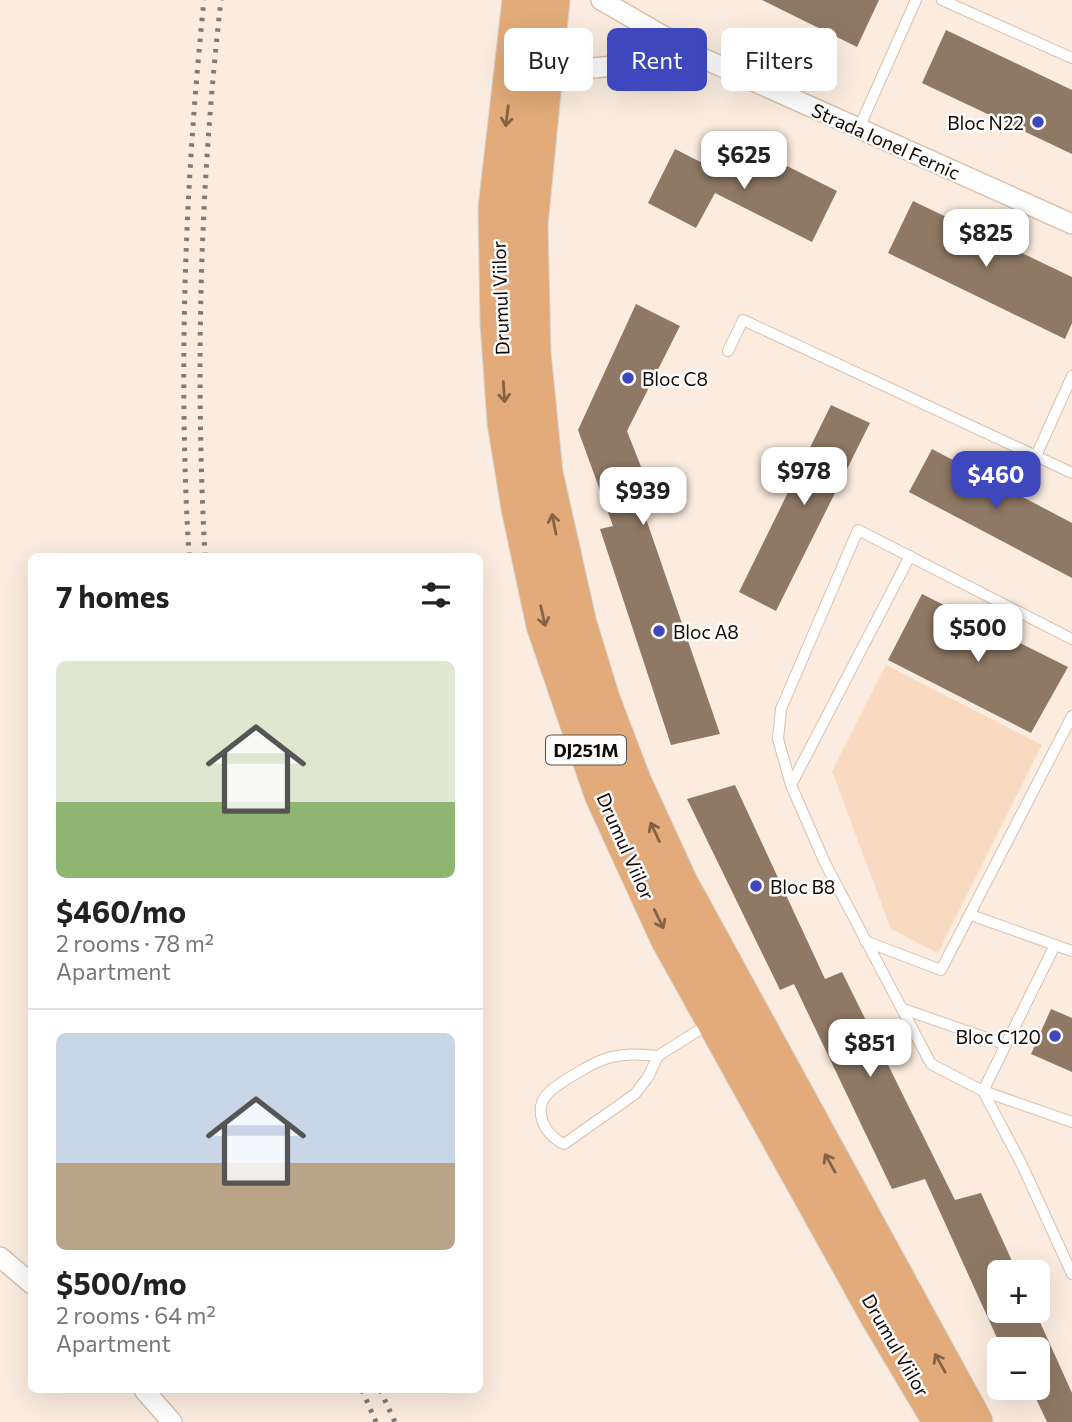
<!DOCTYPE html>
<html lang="en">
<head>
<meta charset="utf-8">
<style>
  :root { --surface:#fff; --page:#f2f2f2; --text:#222; --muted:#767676; --line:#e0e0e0; --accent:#3e48bc }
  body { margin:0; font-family:Commissioner,sans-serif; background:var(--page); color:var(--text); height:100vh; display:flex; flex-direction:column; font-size:26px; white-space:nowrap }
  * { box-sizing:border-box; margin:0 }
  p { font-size:23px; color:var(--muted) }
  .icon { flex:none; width:38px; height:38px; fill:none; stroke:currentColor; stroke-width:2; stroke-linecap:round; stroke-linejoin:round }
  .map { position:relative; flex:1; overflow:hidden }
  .panel { position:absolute; left:28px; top:553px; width:455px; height:840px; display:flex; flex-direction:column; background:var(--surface); border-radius:10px; box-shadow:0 7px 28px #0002 }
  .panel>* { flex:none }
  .banner { position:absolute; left:504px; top:28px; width:462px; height:63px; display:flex; gap:14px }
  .fabs { position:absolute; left:987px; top:1260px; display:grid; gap:14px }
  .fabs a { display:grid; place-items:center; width:63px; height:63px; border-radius:10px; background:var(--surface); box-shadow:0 7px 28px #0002; font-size:35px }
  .price { position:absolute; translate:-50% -60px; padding:0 16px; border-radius:14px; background:#fff; color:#222; font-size:23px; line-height:46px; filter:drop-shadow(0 2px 4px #0008) }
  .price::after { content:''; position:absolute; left:50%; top:42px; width:21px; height:16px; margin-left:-10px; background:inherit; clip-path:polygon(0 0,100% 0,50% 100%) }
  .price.selected { background:var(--accent); color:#fff }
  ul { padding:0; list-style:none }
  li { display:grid; align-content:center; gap:14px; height:371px; padding:0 28px }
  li+li { border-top:2px solid var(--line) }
  li span { display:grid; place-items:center; height:217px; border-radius:10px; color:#555 }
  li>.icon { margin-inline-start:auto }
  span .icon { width:126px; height:126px; fill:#fffc; stroke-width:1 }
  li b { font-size:30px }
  h2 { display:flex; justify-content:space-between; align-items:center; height:84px; padding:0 28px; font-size:30px }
  .tag { padding:0 24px; border-radius:10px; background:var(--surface); box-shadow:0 7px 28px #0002; font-size:24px; line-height:63px }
  .tag.selected { background:var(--accent); color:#fff }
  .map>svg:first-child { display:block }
  .green { fill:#f7dabf }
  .building { fill:#8f7965 }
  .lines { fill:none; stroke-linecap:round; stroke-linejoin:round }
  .lane-casing { stroke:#d9c1ab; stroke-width:12 }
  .street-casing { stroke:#d9c1ab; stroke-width:22 }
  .highway-casing { stroke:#d4d3d2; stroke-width:39 }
  .lane { stroke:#fff; stroke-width:10 }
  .street { stroke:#fff; stroke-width:19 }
  .highway { stroke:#e2ab79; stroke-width:37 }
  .rail { stroke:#84796f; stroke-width:5; stroke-dasharray:3.5 7; stroke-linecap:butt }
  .oneway { stroke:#846344 }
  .poi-dot { fill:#3e48bc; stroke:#fcfcfc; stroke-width:2.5 }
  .labels { text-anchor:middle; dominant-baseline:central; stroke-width:5; stroke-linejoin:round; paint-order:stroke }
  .shield { fill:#fcfcfc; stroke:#58534e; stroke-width:2 }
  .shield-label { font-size:18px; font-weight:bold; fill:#120a04 }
  .poi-label { font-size:19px; fill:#120a04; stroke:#fcfcfc; text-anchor:start }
  .street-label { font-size:19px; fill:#120a04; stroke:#fcfcfc }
</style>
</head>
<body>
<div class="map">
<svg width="1072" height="1422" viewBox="0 0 1072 1422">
  <rect width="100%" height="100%" fill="#fbecdf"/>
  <path class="green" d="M886,665l156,80 -104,208 -47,-24 -59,-158z"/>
  <path class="building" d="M762,0h117l-22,47z
    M946,30l126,60v64l-150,-71z
    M741,143l96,48 -25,51 -97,-49 -19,35 -48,-25 27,-54 49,25z
    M913,201l159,76v46l-7,16 -177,-86z
    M636,304l44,22 -53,105 29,74 -14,2 78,227 -49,11 -71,-216 13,-3 -35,-96z
    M831,405l39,18 -94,188 -37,-19z
    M932,449l140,74v55l-163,-86z
    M922,594l146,73 -37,66 -143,-73z
    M735,785l90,194 17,-7 113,228 26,-7 36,79h-18v39h36l37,82v29h-25l-16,-34h7v-39h-36l-77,-170 -33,10 -98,-205 -14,6 -93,-191z
    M1051,1009l21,9v54l-41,-18z"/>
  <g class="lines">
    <g class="lane-casing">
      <path id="lane" d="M942,0l130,58
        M859,128l57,-128
        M728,351l15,-31 293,136
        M1072,376l-36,80 36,17
        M1072,639l-214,-109 -77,179 -3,30 13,46 34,78 106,201 52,27 89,31
        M791,785l119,-229
        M971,915l101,36
        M865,941l76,29 131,-254
        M1055,945l-72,146 39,74 50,109
        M903,1009l101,35
        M658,1056c-18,-2 -35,-3 -53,3 -13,4 -46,24 -56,33 -18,17 -4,44 15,52l71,-50 13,-17 10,-21 52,-33"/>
    </g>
    <g class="street-casing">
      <path id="street" d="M601,0l99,57 372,167
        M545,73l155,-16
        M0,1257l32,27
        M144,1390l28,32"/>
    </g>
    <g class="highway-casing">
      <path id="highway" d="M521,0l-24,208 2,115 7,99 14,86 25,117 58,169 66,144 210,378 63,106
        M551,0l-22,225 3,128 12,120 34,151 23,75 32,84 46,100 295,539"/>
    </g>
    <use href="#lane" class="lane"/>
    <use href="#street" class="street"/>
    <use href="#highway" class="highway"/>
    <path class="rail" d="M189,556c-11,-185 -4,-371 15,-556
      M205,556c-10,-184 -5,-372 16,-556
      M362,1390l14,32
      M380,1390l15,32"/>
  </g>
  <defs><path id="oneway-shaft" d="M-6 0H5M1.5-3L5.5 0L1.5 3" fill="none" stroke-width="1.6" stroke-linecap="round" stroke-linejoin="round" transform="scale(1.75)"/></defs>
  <g class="oneway">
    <use href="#oneway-shaft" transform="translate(507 116) rotate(97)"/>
    <use href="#oneway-shaft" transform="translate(504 392) rotate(86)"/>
    <use href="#oneway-shaft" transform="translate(554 524) rotate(-101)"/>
    <use href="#oneway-shaft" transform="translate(543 616) rotate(77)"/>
    <use href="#oneway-shaft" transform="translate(655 832) rotate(-115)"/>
    <use href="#oneway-shaft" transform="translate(659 919) rotate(64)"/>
    <use href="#oneway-shaft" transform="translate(830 1163) rotate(-119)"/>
    <use href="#oneway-shaft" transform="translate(940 1363) rotate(-119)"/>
  </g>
  <g class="poi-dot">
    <circle cx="1038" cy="122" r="7"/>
    <circle cx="628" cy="378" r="7"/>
    <circle cx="659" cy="631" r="7"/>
    <circle cx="756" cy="886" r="7"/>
    <circle cx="1055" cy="1036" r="7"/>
  </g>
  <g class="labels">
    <rect class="shield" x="546" y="735.5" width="80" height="29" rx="5"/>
    <g class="shield-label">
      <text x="586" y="750">DJ251M</text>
    </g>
    <g class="poi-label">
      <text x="1024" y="122" text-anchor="end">Bloc N22</text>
      <text x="642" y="378">Bloc C8</text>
      <text x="673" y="631">Bloc A8</text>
      <text x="770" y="886">Bloc B8</text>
      <text x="1041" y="1036" text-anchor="end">Bloc C120</text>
    </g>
    <g class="street-label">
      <text transform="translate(886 141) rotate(24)">Strada Ionel Fernic</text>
      <text transform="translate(500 298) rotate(-92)">Drumul Viilor</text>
      <text transform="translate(626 846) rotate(66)">Drumul Viilor</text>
      <text transform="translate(896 1345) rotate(60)">Drumul Viilor</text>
    </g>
  </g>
</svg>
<div class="fabs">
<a>+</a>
<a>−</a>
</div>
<b class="price" style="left:744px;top:191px">$625</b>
<b class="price" style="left:986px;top:269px">$825</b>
<b class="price" style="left:804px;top:507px">$978</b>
<b class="price selected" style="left:996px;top:511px">$460</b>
<b class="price" style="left:643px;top:527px">$939</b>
<b class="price" style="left:978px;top:664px">$500</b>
<b class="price" style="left:870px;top:1079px">$851</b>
<div class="banner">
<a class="tag">Buy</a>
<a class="tag selected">Rent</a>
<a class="tag">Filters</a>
</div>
<section class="panel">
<h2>7 homes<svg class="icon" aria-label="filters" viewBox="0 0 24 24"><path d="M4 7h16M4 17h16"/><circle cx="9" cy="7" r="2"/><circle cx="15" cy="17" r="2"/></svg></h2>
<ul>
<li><span style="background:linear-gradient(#dfe7d0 65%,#8fb573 0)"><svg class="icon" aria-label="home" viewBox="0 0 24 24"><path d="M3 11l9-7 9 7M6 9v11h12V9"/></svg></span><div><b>$460/mo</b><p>2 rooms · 78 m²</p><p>Apartment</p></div></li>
<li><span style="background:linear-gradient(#c9d6e8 60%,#b9a48a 0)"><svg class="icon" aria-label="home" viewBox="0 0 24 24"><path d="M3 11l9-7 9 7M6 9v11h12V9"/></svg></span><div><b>$500/mo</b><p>2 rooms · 64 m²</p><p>Apartment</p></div></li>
</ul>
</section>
</div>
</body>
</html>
